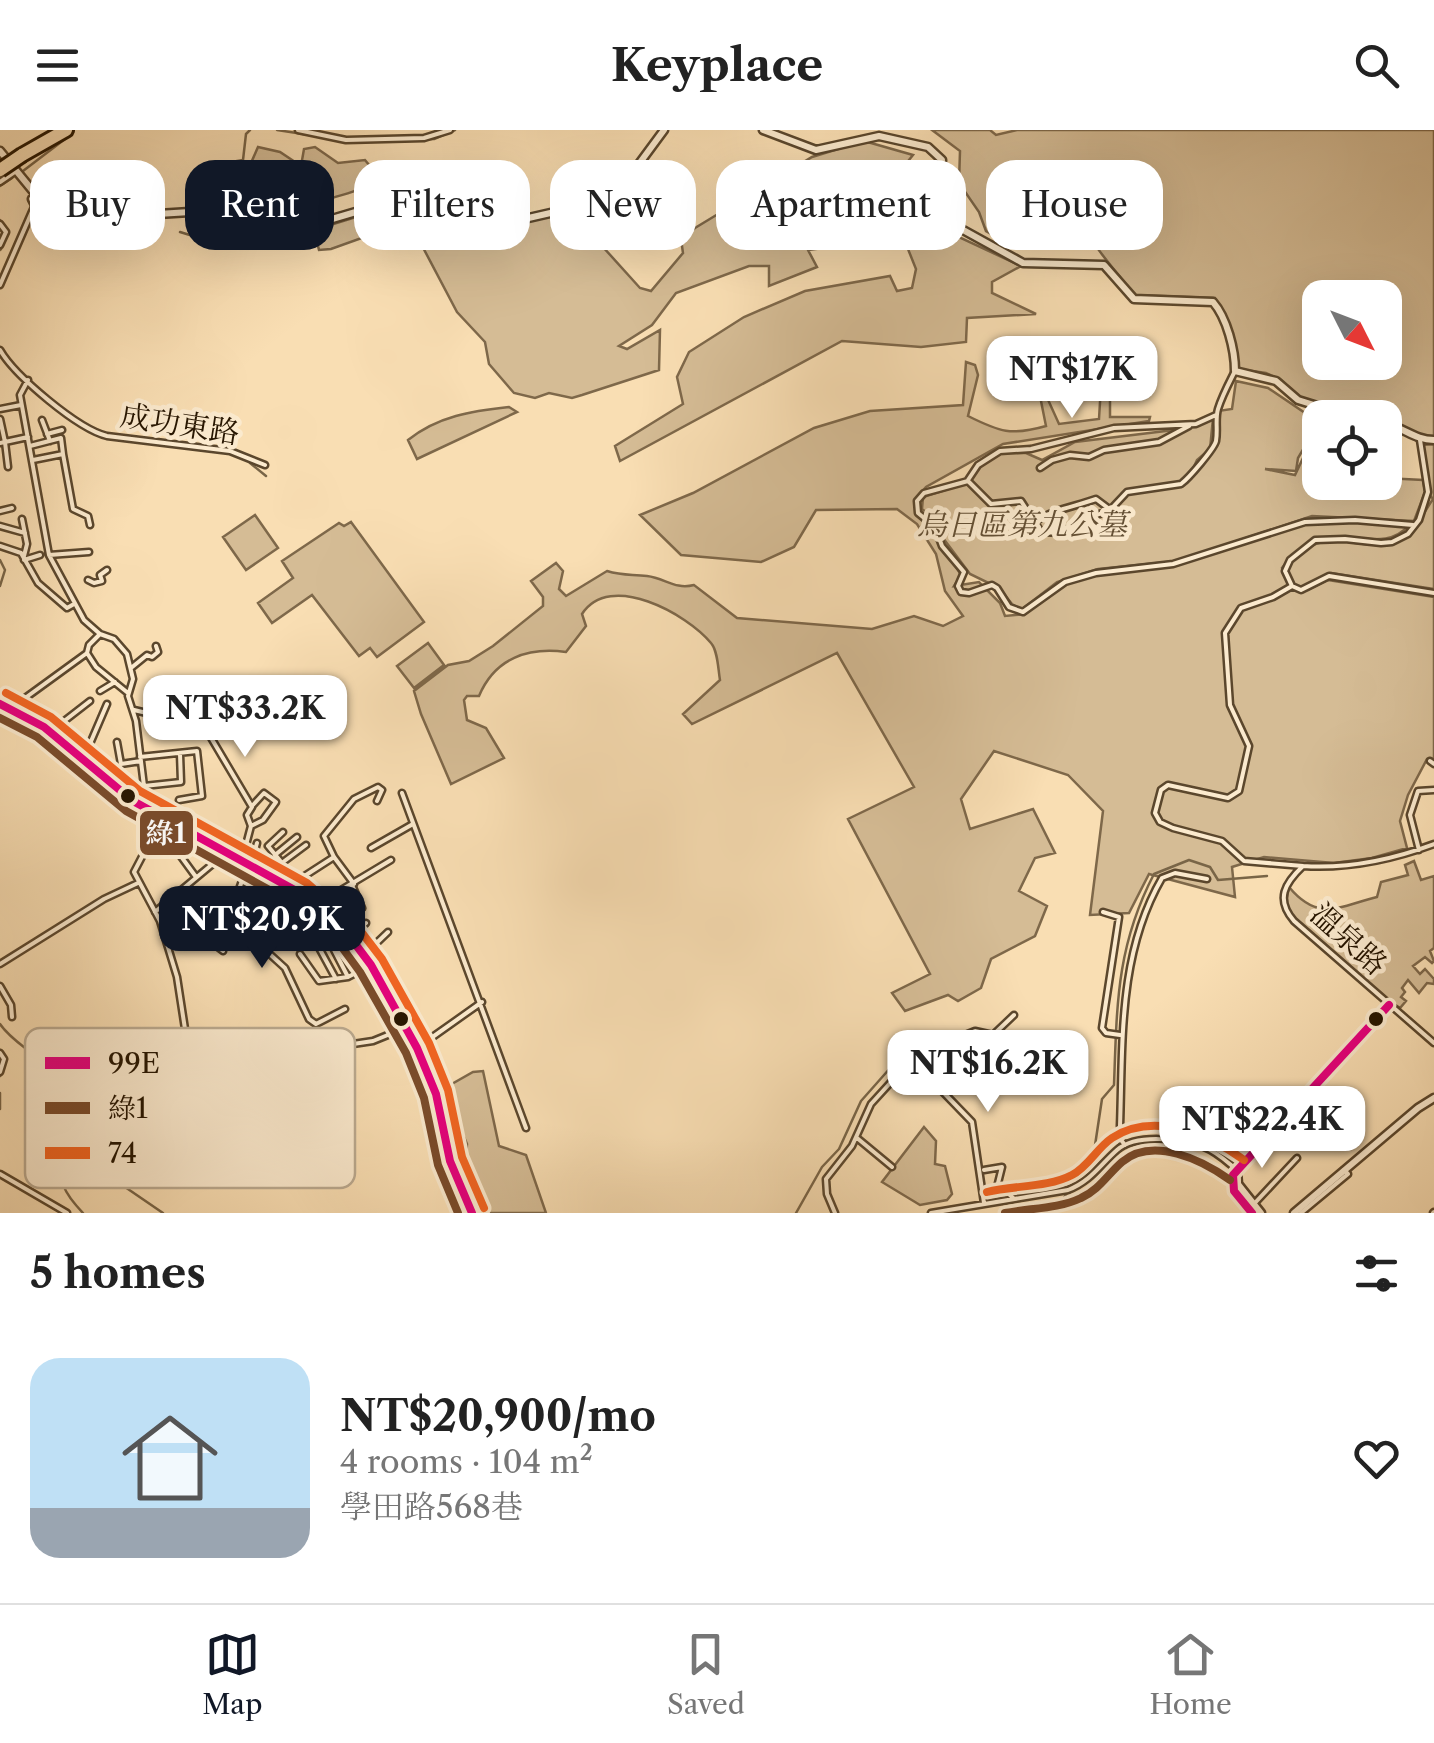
<!DOCTYPE html>
<html lang="en">
<head>
<meta charset="utf-8">
<style>
  :root { --surface:#fff; --page:#f2f2f2; --text:#222; --muted:#767676; --line:#e0e0e0; --accent:#111827 }
  body { margin:0; font-family:"Libre Caslon Text","Noto Serif TC",serif; background:var(--page); color:var(--text); height:100vh; display:flex; flex-direction:column; font-size:38px; white-space:nowrap }
  * { box-sizing:border-box; margin:0 }
  p { font-size:32px; color:var(--muted) }
  .icon { flex:none; width:55px; height:55px; fill:none; stroke:currentColor; stroke-width:2; stroke-linecap:round; stroke-linejoin:round }
  .map { position:relative; height:1083px; overflow:hidden }
  .panel { display:flex; flex-direction:column; background:var(--surface); flex:1 }
  .panel>* { flex:none }
  .banner { position:absolute; left:30px; top:30px; width:1375px; height:90px; display:flex; gap:20px }
  .needle { width:65px; rotate:132deg }
  .tools { position:absolute; left:1302px; top:150px; display:grid; gap:20px }
  .tools a { display:grid; place-items:center; width:100px; height:100px; border-radius:20px; background:var(--surface); box-shadow:0 10px 40px #0002; font-size:50px }
  .price { position:absolute; translate:-50% -85px; padding:0 22px; border-radius:20px; background:#fff; color:#222; font-size:32px; line-height:65px; filter:drop-shadow(0 2px 5px #0008) }
  .price::after { content:''; position:absolute; left:50%; top:60px; width:30px; height:22px; margin-left:-15px; background:inherit; clip-path:polygon(0 0,100% 0,50% 100%) }
  .price.current { background:var(--accent); color:#fff }
  ul { padding:0; list-style:none }
  li { display:flex; align-items:center; gap:30px; height:250px; padding:0 30px }
  li span { display:grid; place-items:center; flex:none; width:280px; height:200px; border-radius:30px; color:#555 }
  li>.icon { margin-inline-start:auto }
  span .icon { width:120px; height:120px; fill:#fffc; stroke-width:1 }
  li b { font-size:42px }
  h2 { display:flex; justify-content:space-between; align-items:center; height:120px; padding:0 30px; font-size:42px }
  .pill { padding:0 35px; border-radius:30px; background:var(--surface); box-shadow:0 10px 40px #0002; font-size:35px; line-height:90px }
  .pill.current { background:var(--accent); color:#fff }
  header { display:flex; justify-content:space-between; align-items:center; height:130px; padding:0 30px; background:var(--surface); font-size:45px; font-weight:700 }
  .dock { display:flex; justify-content:space-around; align-items:center; height:140px; border-top:2px solid var(--line); background:var(--surface); font-size:28px; color:var(--muted) }
  .dock a { display:grid; justify-items:center; gap:5px }
  .dock .current { color:var(--accent) }
  .map>svg:first-child { display:block }
  .green { fill:#d5bc95; stroke:#7e684a; stroke-width:2.5; fill-rule:evenodd }
  .lines { fill:none; stroke-linecap:round; stroke-linejoin:round }
  .stream { stroke:#796547; stroke-width:2.5 }
  .minor-casing { stroke:#5b472d; stroke-width:9 }
  .tertiary-casing { stroke:#5b472d; stroke-width:11 }
  .secondary-casing { stroke:#261500; stroke-width:12 }
  .motorway-casing { stroke:#261500; stroke-width:18 }
  .minor { stroke:#fbeace; stroke-width:4 }
  .tertiary { stroke:#fbeace; stroke-width:6 }
  .secondary { stroke:#fbeace; stroke-width:8 }
  .motorway { stroke:#f9deb3; stroke-width:12 }
  .motorway-bridge-casing { stroke:#261500; stroke-width:18; stroke-linecap:butt }
  .motorway-bridge { stroke:#f9deb3; stroke-width:12 }
  .bus-1-casing { stroke:#fbeace; stroke-width:15 }
  .bus-2-casing { stroke:#fbeace; stroke-width:15 }
  .bus-3-casing { stroke:#fbeace; stroke-width:15 }
  .bus-1 { stroke:#e5007d; stroke-width:8 }
  .bus-2 { stroke:#7a4b2a; stroke-width:8 }
  .bus-3 { stroke:#f26522; stroke-width:8 }
  .bus-dot { fill:#261500; stroke:#fbeace; stroke-width:4 }
  .labels { text-anchor:middle; dominant-baseline:central; stroke-width:9; stroke-linejoin:round; paint-order:stroke }
  .street-label { font-size:30px; fill:#261500; stroke:#fbeace }
  .park-label { font-size:30px; font-style:italic; fill:#634f34; stroke:#fbeace }
  .key { fill:#fbeace; stroke:#bbaa90; stroke-width:2.5 }
  .key-label { font-size:28px; fill:#261500 }
  .line-badge { stroke:#fbeace; stroke-width:4 }
  .badge-label { font-size:28px; text-anchor:middle; font-weight:bold; fill:#fff }
</style>
</head>
<body>
<header><svg class="icon" aria-label="menu" viewBox="0 0 24 24"><path d="M4 6h16M4 12h16M4 18h16"/></svg>Keyplace<svg class="icon" aria-label="search" viewBox="0 0 24 24"><circle cx="10" cy="10" r="6"/><path d="M15 15l6 6"/></svg></header>
<div class="map">
<svg width="1434" height="1083" viewBox="0 0 1434 1083">
  <rect width="100%" height="100%" fill="#f9deb3"/>
  <filter id="stains"><feTurbulence type="fractalNoise" baseFrequency=".002" numOctaves="4"/><feColorMatrix values="0 0 0 0 .2 0 0 0 0 .09 0 0 0 0 .02 0 0 0 .5 -.17"/></filter>
  <radialGradient id="worn" r=".72"><stop offset=".6" stop-color="#630" stop-opacity="0"/><stop offset="1" stop-color="#630" stop-opacity=".3"/></radialGradient>
  <path class="green" d="M932,0h58l6,5 21,-5h417v309l-15,-2 -34,-19 -84,-20 -20,-18 -15,-7 -28,-4 -3,-25 -20,-46 -81,-3c-19,-26 -42,-48 -54,-78l-73,5 7,24 -28,-15 -7,-19 -20,-29 1,-32zM1320,168h65v64h-65z
    M864,11l49,14 -40,50 17,3 42,-9 3,27 86,40 -29,16v11l44,21 -69,4 -1,24 -45,5 -79,-6 -222,120 -5,-15 68,-42 -6,-27 12,-25 55,-35 61,-26 85,-15 7,15 15,-3 4,-19 -8,-20 -31,-8 -69,9 9,17 -48,19v-20h-20l-73,27 -24,32 -33,21 8,3 33,-19 -1,40 -77,25 -10,3 -23,-5 -14,5 -21,-5 -25,-29 -4,-22 -28,-30 -48,-91 -78,28 -12,1 -5,-20 71,-22 22,8 27,20 82,-12 33,-12 56,-10 22,-14 37,16 14,15 -25,2 -3,17 -47,9 37,41 11,3 32,-38 -2,-14 14,-11 117,-71z
    M258,17l22,5 21,14 3,-17 11,-2 23,16 27,-3 9,11c-13,34 -51,14 -67,49l-10,-3 -8,6 -7,-10 -16,2 -4,-10 -5,-2 -2,10 -18,2 -17,-12 -2,-20 6,-7 14,-3 13,7 -4,-8z
    M966,232l9,3 3,10 -10,41c32,16 43,20 78,10l-11,-55 24,53 40,-5 3,-50 8,8v40h40l-1,4 -146,23 -77,43 -10,12 4,18 16,15 25,43 -7,11 25,-4 21,21 5,13 20,-2 33,-28 41,-13 79,-9 136,-46 95,7c-31,37 -84,-17 -127,43l9,21 17,1 20,-10 106,17v162h-7l-19,36 -8,26 7,27 -35,10 -38,5 -70,-6 -32,10 3,30 -86,-23 -20,39 -39,2 13,-104 -35,-36 -74,-24 -33,48 9,30 63,-20 22,44 -20,5 -16,33 28,15 -12,30 -44,23 -10,29 -23,13 -10,-6 -43,16 -13,-18 38,-19 -82,-155 66,-32 -77,-134 -145,71 -9,-10 37,-34c-2,-11 -2,-29 -9,-37 -24,-29 -101,-72 -129,-29l4,12 -20,26c-38,-5 -71,6 -87,44h-12l-3,4 3,20 19,8 18,30 -53,26 -30,-70 -7,-23 34,-26 21,-4 24,-15 50,-40v-9l-12,-16 25,-18 7,8 -4,18 7,7 41,-25c16,5 25,3 40,5 18,2 28,14 47,9l43,33 135,11 42,-13 29,10 20,-10 -18,-25 -9,-37 -19,-30 -20,-15 -81,1 -22,37 -33,15 -80,-7 -41,-40 53,-22 121,-65 56,-17 93,-6z
    M1236,251l32,7 37,25 2,30 -9,15 -2,13 -31,-2 30,6 16,-34 9,3v38h65v-4l38,2 2,12 -11,29 -102,-5 -135,45 -79,8 -41,13 -36,28 -9,-6 -13,-16 -29,-14 -27,-36 -5,-16 -16,-13 1,-12 45,-14 17,-22 17,-8h24l16,7 33,-18 99,-12 39,-12 -3,31 -13,11 -6,13 23,-24 4,-38 14,-2z
    M509,277l8,5 -100,47 -9,-19c30,-24 64,-29 101,-33z
    M1434,314v145l-103,-16 -31,15 -6,-2 -8,-18c40,-54 80,-6 117,-31 14,-9 21,-25 30,-38l-5,-6 -6,-48z
    M255,385l23,33 -32,22 -23,-33z
    M351,392l73,100 -47,35 -7,-9 -11,8 -47,-61 -40,28 -14,-20 35,-25 -11,-17 57,-38 5,3z
    M428,513l16,22 -30,23 -17,-22z
    M1414,731l7,19 13,-4v72l-4,3 4,10 -2,2 -7,-6 -12,9 7,8 5,-5 9,10v5l-7,-1 -8,10 -11,-13 -6,8 3,4 -4,5 5,4 -6,7 -18,-12 -92,-82 -4,-12 3,-15c30,36 51,19 88,10l4,-15 27,-7 -3,-10z
    M483,941l16,75 27,9 20,58h-65c-8,-16 -21,-34 -21,-51l6,-4 1,-14 -24,-55 30,-17z
    M924,997l12,14 -1,23 10,2 7,28 -5,6 -27,5 -38,-23z"/>
  <g class="lines">
    <path class="stream" d="M277,0l78,12
      M403,10l31,-1 21,-9
      M23,41l42,-32
      M0,56l12,-8
      M0,90l8,14
      M180,102l13,4 9,-26v-43l41,-7 3,-26 4,-4
      M0,120l1,-1
      M250,333l16,13
      M0,430l5,10 -5,16
      M0,894c14,21 44,32 51,52l-3,7 20,72 7,7 50,25 38,26
      M0,946l6,-17
      M0,963v16
      M67,1026c-13,23 -1,39 16,57
      M796,1083l26,-46 17,-18 22,-48 46,-52 14,-9 23,-8
      M1054,1083l40,-61 8,-53 12,-14c3,-79 2,-138 40,-211l35,-14 21,7 8,13 49,-4"/>
    <g class="minor-casing">
      <path id="minor" d="M298,0l48,10 78,-2 26,-8
        M0,52l16,-11
        M0,94l6,8 -6,13
        M0,155l34,-78
        M0,220c15,26 78,79 107,86l123,15 35,14
        M1235,241c-6,12 -13,25 -17,38 -3,10 0,21 -2,32 -2,8 -27,37 -35,43l-54,8 -17,18 -29,11 -20,12 -20,-1 -20,-31 -30,3 -23,-23 -44,12 -7,8 1,12 17,14 7,19 22,26 -6,14 3,6 8,1 23,-8 5,3 12,19 14,5 42,-30 31,-9 77,-9 132,-42 50,-2 58,5
        M28,250l-8,15 29,160 35,65 16,14 14,5 13,15 6,25 -5,17 8,25 8,65 13,42 -23,44 26,49 17,56 10,65 -5,13 17,58
        M0,279l21,-4
        M0,289l5,23 23,-5
        M42,290l8,21
        M47,304l15,-4
        M1420,310l8,52 -9,28 -11,14 -16,8 -11,1 -36,-4 -30,1 -25,20 -5,11 7,15 9,4 28,-14 105,17
        M0,313l5,-1 3,25
        M30,316l31,-8 2,16
        M33,330l30,-6 10,55 15,7 2,9
        M1040,338l12,-8 18,-5 19,2 15,-7 55,-8 30,-16
        M968,350l10,-15 22,-14 31,-2 83,-21 82,-4 20,-9
        M0,381l12,-3
        M22,389l5,25 -3,12
        M1034,393c18,-14 40,-16 62,-24l12,9
        M0,396l25,7
        M0,416l21,7 17,30 29,25 7,-4
        M49,425l40,-3
        M24,430l16,-5
        M88,450l6,3 8,-2 -2,-6 7,-5
        M1292,456l-19,11 -32,11 -16,25 5,72 19,41 -10,45 -11,7 -60,-13 -7,5 -6,23 5,9 13,6 49,13 22,20 59,5
        M87,523l9,14 32,26
        M131,538l16,-13 5,2 6,-5 -2,-6
        M100,561l15,-9
        M10,579l77,-56 2,-8 11,-11
        M134,580l47,11 16,-7 55,93 -5,8 4,11
        M50,602l40,-31
        M117,612l4,22 20,-3
        M140,627l57,-6 5,45 -23,4
        M83,630l24,-56
        M1430,631l4,3
        M144,656l37,-4 -1,-28
        M402,663l124,335
        M155,705l25,20 16,22
        M1434,714c-43,16 -85,25 -131,22 -18,17 -28,33 -9,55l140,122
        M371,718l42,-24
        M1419,720l-9,-35 8,-24 16,-1
        M275,725l22,-18
        M242,730l9,-34 12,-6 13,-18 -12,-9 -11,12
        M248,733l-16,47 31,38 22,20 24,51 7,5 29,-15
        M282,733l-14,-17 15,-14
        M251,735l6,-22
        M267,744l39,-29
        M242,750l32,17
        M354,754l-20,-27 -10,-21 30,-37 24,-12 4,3 -5,11
        M289,756l45,-29
        M316,775l75,-45
        M288,780l-18,2 20,28 33,-28
        M155,782l72,-60
        M1103,782l16,5 -17,111 4,5 14,2
        M234,783l16,-11
        M200,795l32,-15
        M218,797l16,14
        M342,799l11,-16 9,-5 -10,-23
        M350,807l16,-14
        M255,810l15,-12
        M317,814l19,35
        M331,814l17,33
        M223,821l-17,-13v-6l32,-14
        M300,824l19,27 29,-4 23,-12
        M364,825l24,-23
        M0,834l104,-65 34,-16
        M0,856l11,19 1,12
        M353,914l20,-3 32,-13
        M417,918l65,-46
        M0,923l4,6 -4,13
        M916,934l56,58 12,81
        M857,1008l35,29
        M1125,1015l-4,-5 -1,-14c3,-85 -2,-172 42,-248l13,-5 32,6
        M187,1030l10,-13 -10,-28 37,-20 22,-6 34,-22 49,-20
        M984,1040l18,-3 -4,16 15,15
        M0,1044l67,39
        M1253,1075l44,-47
        M835,1083l-8,-19 -1,-15 26,-33 19,-42 31,-34 14,-6 10,-13 49,-20 18,4 21,-20
        M931,1083l137,-23c23,-9 32,-25 49,-40 20,-17 64,-11 87,-3 13,5 22,14 33,23l152,-165
        M1301,1083l47,-39 -4,-4
        M1433,1083l1,-1"/>
    </g>
    <g class="tertiary-casing">
      <path id="tertiary" d="M763,0l53,20 63,-14 49,11 14,13 -6,51 9,9 78,43 81,2 30,34 79,3c14,16 22,48 22,69l41,10 22,19 58,18
        M0,21l37,45
        M40,72l-5,3 -3,-6 5,-3 3,6 9,3 68,5 9,6 64,-4 52,21 63,-6 71,-21 30,6 31,20 74,-10 70,-16 38,-15 45,-61
        M1385,294c19,3 29,16 49,16
        M1237,1040c-12,17 4,29 15,43
        M1237,1042l1,12 23,29
        M1294,1083l124,-105 16,-10"/>
    </g>
    <g class="secondary-casing">
      <path id="secondary" d="M0,574l44,23 89,74 167,92 50,44 21,28 46,83 19,46 14,67 22,52"/>
    </g>
    <g class="motorway-casing">
      <path id="motorway" d="M22,25l44,-25"/>
    </g>
    <use href="#minor" class="minor"/>
    <use href="#tertiary" class="tertiary"/>
    <use href="#secondary" class="secondary"/>
    <use href="#motorway" class="motorway"/>
    <g class="motorway-bridge-casing">
      <path id="motorway-bridge" d="M0,40l22,-15"/>
    </g>
    <use href="#motorway-bridge" class="motorway-bridge"/>
    <g class="bus-1-casing">
      <path id="bus-1" d="M0,574l44,23 89,74 167,92 50,44 21,28 46,83 19,46 14,67 22,52
        M1252,1083l-18,-22 -1,-16 156,-170"/>
    </g>
    <g class="bus-2-casing">
      <path id="bus-2" d="M0,588l37,19 89,74 167,92 48,43 19,26 46,81 18,45 14,67 20,48
        M1005,1083c25,-5 53,-4 76,-15 18,-8 27,-24 41,-36 31,-26 80,-2 108,18"/>
    </g>
    <g class="bus-3-casing">
      <path id="bus-3" d="M6,563l45,24 89,74 167,92 52,46 23,30 47,84 19,47 14,67 22,51
        M987,1062c27,-7 60,-4 85,-17 16,-8 25,-27 40,-37 42,-27 96,-4 132,22"/>
    </g>
    <use href="#bus-1" class="bus-1"/>
    <use href="#bus-2" class="bus-2"/>
    <use href="#bus-3" class="bus-3"/>
  </g>
  <g class="bus-dot">
    <circle cx="128" cy="666" r="9"/>
    <circle cx="401" cy="889" r="9"/>
    <circle cx="1376" cy="889" r="9"/>
  </g>
  <g class="labels">
    <g class="street-label">
      <text transform="translate(180 294) rotate(9)">成功東路</text>
      <text transform="translate(1349 809) rotate(42)">溫泉路</text>
    </g>
    <g class="park-label">
      <text x="1022" y="394">烏日區第九公墓</text>
    </g>
  </g>
  <rect x="25" y="898" width="330" height="160" rx="15" class="key"/>
  <rect x="45" y="927" width="45" height="12" fill="#e5007d"/>
  <rect x="45" y="972" width="45" height="12" fill="#7a4b2a"/>
  <rect x="45" y="1017" width="45" height="12" fill="#f26522"/>
  <g class="key-label">
    <text x="108" y="943">99E</text>
    <text x="108" y="988">綠1</text>
    <text x="108" y="1033">74</text>
  </g>
  <rect class="line-badge" x="138" y="679" width="57" height="48" rx="10" fill="#7a4b2a"/>
  <g class="badge-label">
    <text x="166" y="713">綠1</text>
  </g>
  <rect width="100%" height="100%" filter="url(#stains)"/>
  <rect width="100%" height="100%" fill="url(#worn)"/>
</svg>
<div class="tools">
<a><svg class="needle" viewBox="-14 -14 28 28"><path d="M0-13l5 13h-10z" fill="#e53935"/><path d="M0 13l5-13h-10z" fill="#767676"/></svg></a>
<a><svg class="icon" aria-label="locate" viewBox="0 0 24 24"><circle cx="12" cy="12" r="6"/><path d="M12 2v4M12 18v4M2 12h4M18 12h4"/></svg></a>
</div>
<b class="price" style="left:1072px;top:291px">NT$17K</b>
<b class="price" style="left:245px;top:630px">NT$33.2K</b>
<b class="price current" style="left:262px;top:841px">NT$20.9K</b>
<b class="price" style="left:988px;top:985px">NT$16.2K</b>
<b class="price" style="left:1262px;top:1041px">NT$22.4K</b>
<div class="banner">
<a class="pill">Buy</a>
<a class="pill current">Rent</a>
<a class="pill">Filters</a>
<a class="pill">New</a>
<a class="pill">Apartment</a>
<a class="pill">House</a>
</div>
</div>
<section class="panel">
<h2>5 homes<svg class="icon" aria-label="filters" viewBox="0 0 24 24"><path d="M4 7h16M4 17h16"/><circle cx="9" cy="7" r="2"/><circle cx="15" cy="17" r="2"/></svg></h2>
<ul>
<li><span style="background:linear-gradient(#bfe0f5 75%,#9aa5b1 0)"><svg class="icon" aria-label="home" viewBox="0 0 24 24"><path d="M3 11l9-7 9 7M6 9v11h12V9"/></svg></span><div><b>NT$20,900/mo</b><p>4 rooms · 104 m²</p><p>學田路568巷</p></div><svg class="icon" aria-label="heart" viewBox="0 0 24 24"><path d="M12 20l-8-8c-3-5 5-10 8-4 3-6 11-1 8 4z"/></svg></li>
</ul>
</section>
<nav class="dock">
<a class="current"><svg class="icon" aria-label="map" viewBox="0 0 24 24"><path d="M3 6l6-2 6 2 6-2v14l-6 2-6-2-6 2zM9 4v14M15 6v14"/></svg>Map</a>
<a><svg class="icon" aria-label="saved" viewBox="0 0 24 24"><path d="M7 4h10v16l-5-4-5 4z"/></svg>Saved</a>
<a><svg class="icon" aria-label="home" viewBox="0 0 24 24"><path d="M3 11l9-7 9 7M6 9v11h12V9"/></svg>Home</a>
</nav>
</body>
</html>
